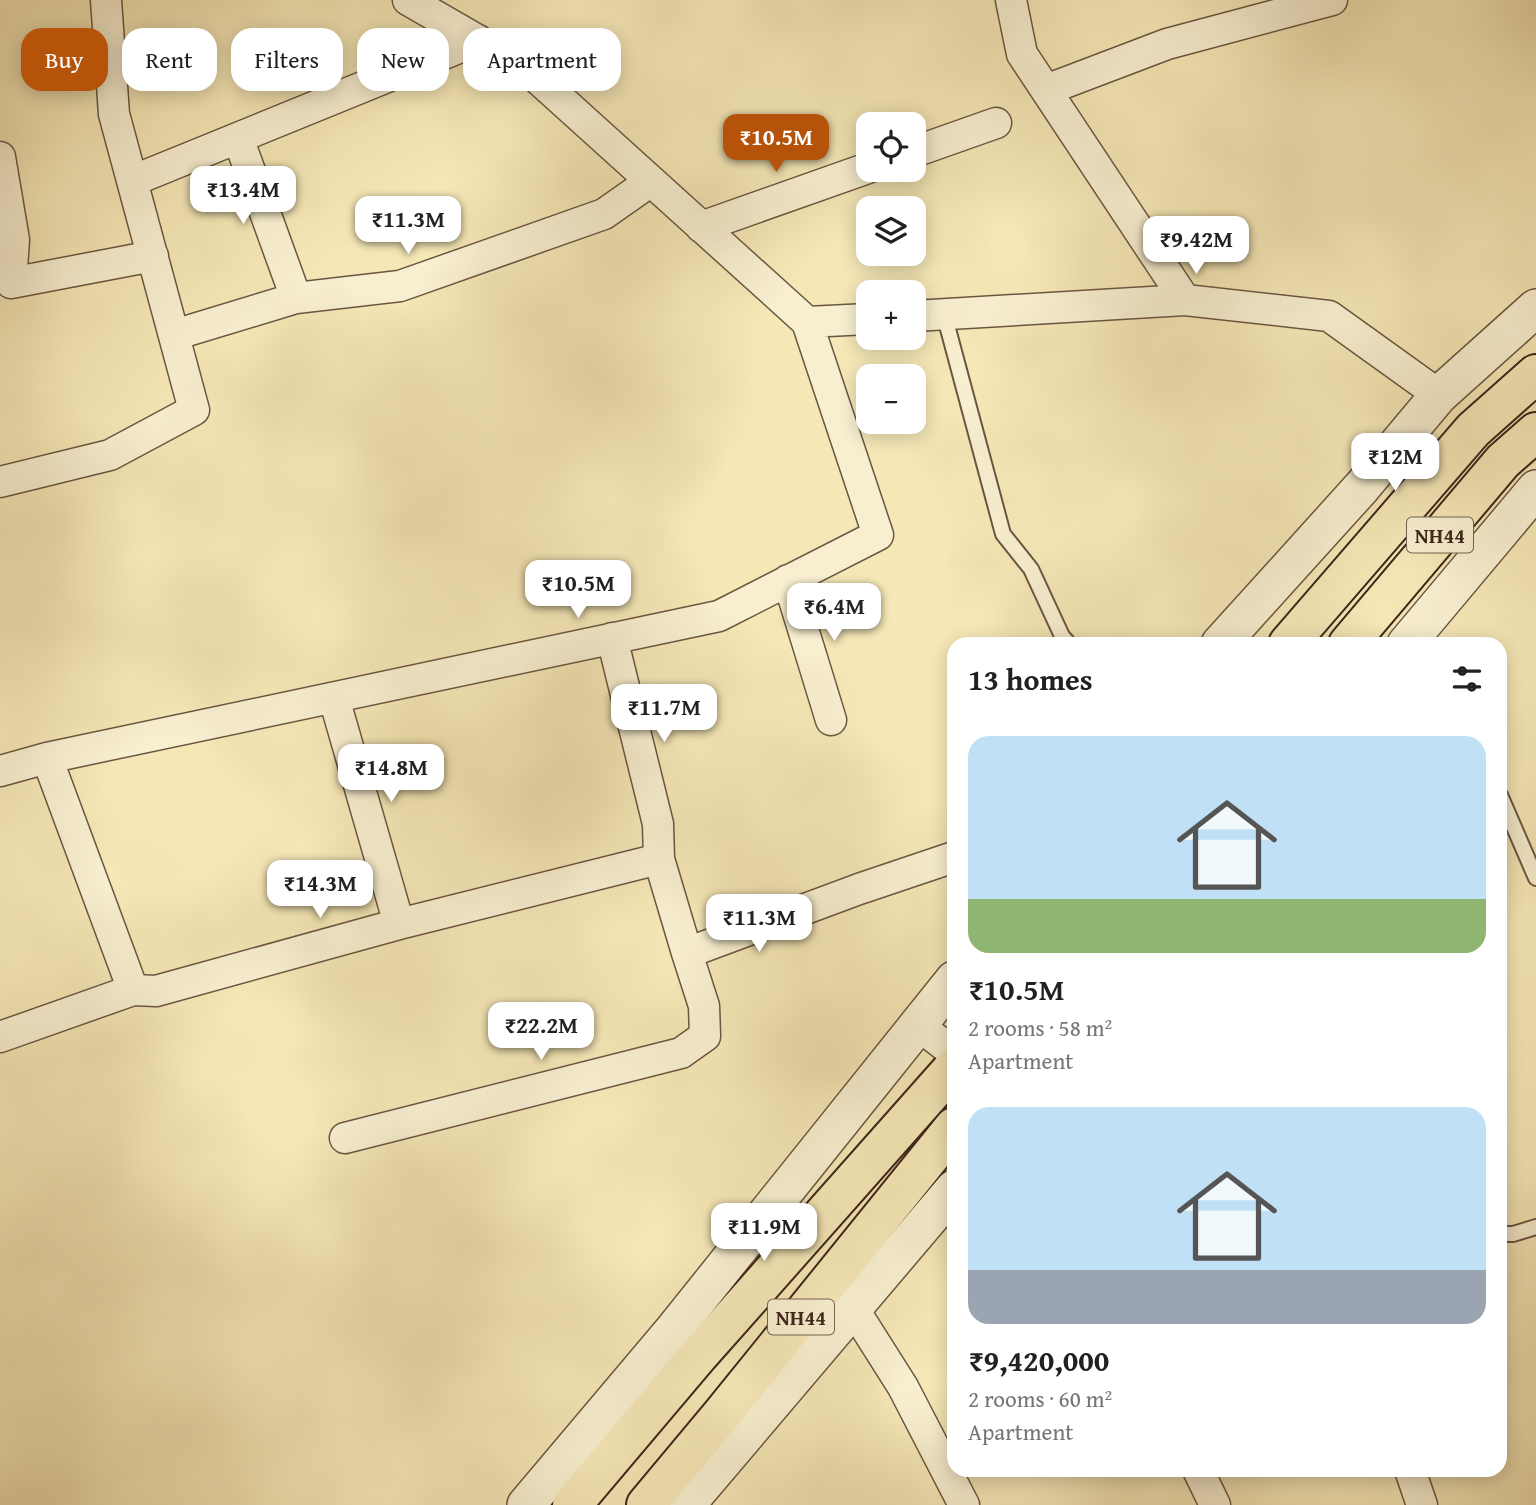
<!DOCTYPE html>
<html lang="en">
<head>
<meta charset="utf-8">
<style>
  :root { --surface:#fff; --page:#f6f6f6; --text:#202124; --muted:#757577; --accent:#b45309 }
  body { margin:0; font-family:"Gentium Book Plus",serif; background:var(--page); color:var(--text); height:100vh; display:flex; flex-direction:column; font-size:26px; white-space:nowrap }
  * { box-sizing:border-box; margin:0 }
  p { font-size:23px; color:var(--muted) }
  .icon { flex:none; width:38px; height:38px; fill:none; stroke:currentColor; stroke-width:2; stroke-linecap:round; stroke-linejoin:round }
  .map { position:relative; flex:1; overflow:hidden }
  .sheet { position:absolute; left:947px; top:637px; width:560px; height:840px; display:flex; flex-direction:column; background:var(--surface); border-radius:21px; box-shadow:0 4px 18px #0003 }
  .sheet>* { flex:none }
  .hud { position:absolute; left:21px; top:28px; width:665px; height:63px; display:flex; gap:14px }
  .fabs { position:absolute; left:856px; top:112px; display:grid; gap:14px }
  .fabs a { display:grid; place-items:center; width:70px; height:70px; border-radius:14px; background:var(--surface); box-shadow:0 4px 18px #0003; font-size:35px }
  .price { position:absolute; translate:-50% -60px; padding:0 16px; border-radius:14px; background:#fff; color:#222; font-size:23px; line-height:46px; filter:drop-shadow(0 2px 4px #0008) }
  .price::after { content:''; position:absolute; left:50%; top:42px; width:21px; height:16px; margin-left:-10px; background:inherit; clip-path:polygon(0 0,100% 0,50% 100%) }
  .price.active { background:var(--accent); color:#fff }
  ul { padding:0; list-style:none }
  li { display:grid; align-content:center; gap:14px; height:371px; padding:0 21px }
  li span { display:grid; place-items:center; height:217px; border-radius:21px; color:#555 }
  li>.icon { margin-inline-start:auto }
  span .icon { width:126px; height:126px; fill:#fffc; stroke-width:1 }
  li b { font-size:30px }
  h2 { display:flex; justify-content:space-between; align-items:center; height:84px; padding:0 21px; font-size:30px }
  .pill { padding:0 24px; border-radius:21px; background:var(--surface); box-shadow:0 4px 18px #0003; font-size:24px; line-height:63px }
  .pill.active { background:var(--accent); color:#fff }
  .map>svg:first-child { display:block }
  .lines { fill:none; stroke-linecap:round; stroke-linejoin:round }
  .service-casing { stroke:#6a5641; stroke-width:18 }
  .minor-casing { stroke:#6a5641; stroke-width:33 }
  .tertiary-casing { stroke:#6a5641; stroke-width:40 }
  .trunk-casing { stroke:#3c251a; stroke-width:42 }
  .service { stroke:#f8efd0; stroke-width:14 }
  .minor { stroke:#f8efd0; stroke-width:30 }
  .tertiary { stroke:#f8efd0; stroke-width:37 }
  .trunk { stroke:#f5e7b6; stroke-width:38 }
  .labels { text-anchor:middle; dominant-baseline:central; stroke-width:6; stroke-linejoin:round; paint-order:stroke }
  .shield { fill:#f8efd0; stroke:#746251; stroke-width:2 }
  .shield-label { font-size:21px; font-weight:bold; fill:#3c251a }
</style>
</head>
<body>
<div class="map">
<svg width="1536" height="1505" viewBox="0 0 1536 1505">
  <rect width="100%" height="100%" fill="#f5e7b6"/>
  <filter id="stains"><feTurbulence type="fractalNoise" baseFrequency=".00286" numOctaves="4"/><feColorMatrix values="0 0 0 0 .2 0 0 0 0 .09 0 0 0 0 .02 0 0 0 .5 -.17"/></filter>
  <radialGradient id="worn" r=".72"><stop offset=".6" stop-color="#630" stop-opacity="0"/><stop offset="1" stop-color="#630" stop-opacity=".3"/></radialGradient>
  <g class="lines">
    <g class="service-casing">
      <path id="service" d="M944,314l59,220 28,35 31,67 7,8
        M1500,795l36,83
        M1500,1234h13l23,-7"/>
    </g>
    <g class="minor-casing">
      <path id="minor" d="M408,0l118,68 281,254
        M1011,0l11,54 163,246
        M1046,90l121,-46 165,-44
        M238,138l58,160
        M914,152l82,-29
        M0,157l14,83 -3,43 142,-27
        M132,181l346,-141
        M701,227l167,-59
        M914,316l271,-16 144,16 110,79
        M174,335l122,-37 104,-12 204,-72 47,-33
        M0,482l110,-27 84,-45 -80,-296 -8,-114
        M788,580l43,140
        M612,638l46,186 1,35 28,94 172,-64 95,-32
        M334,698l65,226
        M47,758l86,232
        M0,771l47,-13 672,-142 159,-81 -71,-213 61,-3
        M918,1025l36,28
        M0,1037l133,-47 23,1 243,-67 260,-65
        M345,1138l336,-85 24,-17 -1,-30 -17,-53
        M853,1308l50,79 61,118
        M1198,1470l17,35
        M1410,1470l12,35"/>
    </g>
    <g class="tertiary-casing">
      <path id="tertiary" d="M1220,644l142,-157 77,-92 97,-87
        M1406,644l130,-155
        M526,1505l146,-173 282,-352
        M686,1505l268,-316"/>
    </g>
    <g class="trunk-casing">
      <path id="trunk" d="M1288,644l185,-214 63,-56
        M1348,644l155,-183 33,-29
        M572,1505l126,-149 256,-289
        M646,1505l76,-91 232,-287"/>
    </g>
    <use href="#service" class="service"/>
    <use href="#minor" class="minor"/>
    <use href="#tertiary" class="tertiary"/>
    <use href="#trunk" class="trunk"/>
  </g>
  <g class="labels">
    <g class="shield">
      <rect x="1407" y="517.5" width="66" height="35" rx="5"/>
      <rect x="768" y="1299.5" width="66" height="35" rx="5"/>
    </g>
    <g class="shield-label">
      <text x="1440" y="535">NH44</text>
      <text x="801" y="1317">NH44</text>
    </g>
  </g>
  <rect width="100%" height="100%" filter="url(#stains)"/>
  <rect width="100%" height="100%" fill="url(#worn)"/>
</svg>
<div class="fabs">
<a><svg class="icon" aria-label="locate" viewBox="0 0 24 24"><circle cx="12" cy="12" r="6"/><path d="M12 2v4M12 18v4M2 12h4M18 12h4"/></svg></a>
<a><svg class="icon" aria-label="layers" viewBox="0 0 24 24"><path d="M12 4l9 5-9 5-9-5zM3 14l9 5 9-5"/></svg></a>
<a>+</a>
<a>−</a>
</div>
<b class="price active" style="left:776px;top:174px">₹10.5M</b>
<b class="price" style="left:243px;top:226px">₹13.4M</b>
<b class="price" style="left:408px;top:256px">₹11.3M</b>
<b class="price" style="left:1196px;top:276px">₹9.42M</b>
<b class="price" style="left:1395px;top:493px">₹12M</b>
<b class="price" style="left:578px;top:620px">₹10.5M</b>
<b class="price" style="left:834px;top:643px">₹6.4M</b>
<b class="price" style="left:664px;top:744px">₹11.7M</b>
<b class="price" style="left:391px;top:804px">₹14.8M</b>
<b class="price" style="left:320px;top:920px">₹14.3M</b>
<b class="price" style="left:759px;top:954px">₹11.3M</b>
<b class="price" style="left:541px;top:1062px">₹22.2M</b>
<b class="price" style="left:764px;top:1263px">₹11.9M</b>
<div class="hud">
<a class="pill active">Buy</a>
<a class="pill">Rent</a>
<a class="pill">Filters</a>
<a class="pill">New</a>
<a class="pill">Apartment</a>
</div>
<section class="sheet">
<h2>13 homes<svg class="icon" aria-label="filters" viewBox="0 0 24 24"><path d="M4 7h16M4 17h16"/><circle cx="9" cy="7" r="2"/><circle cx="15" cy="17" r="2"/></svg></h2>
<ul>
<li><span style="background:linear-gradient(#bfe0f5 75%,#8fb573 0)"><svg class="icon" aria-label="home" viewBox="0 0 24 24"><path d="M3 11l9-7 9 7M6 9v11h12V9"/></svg></span><div><b>₹10.5M</b><p>2 rooms · 58 m²</p><p>Apartment</p></div></li>
<li><span style="background:linear-gradient(#bfe0f5 75%,#9aa5b1 0)"><svg class="icon" aria-label="home" viewBox="0 0 24 24"><path d="M3 11l9-7 9 7M6 9v11h12V9"/></svg></span><div><b>₹9,420,000</b><p>2 rooms · 60 m²</p><p>Apartment</p></div></li>
</ul>
</section>
</div>
</body>
</html>
